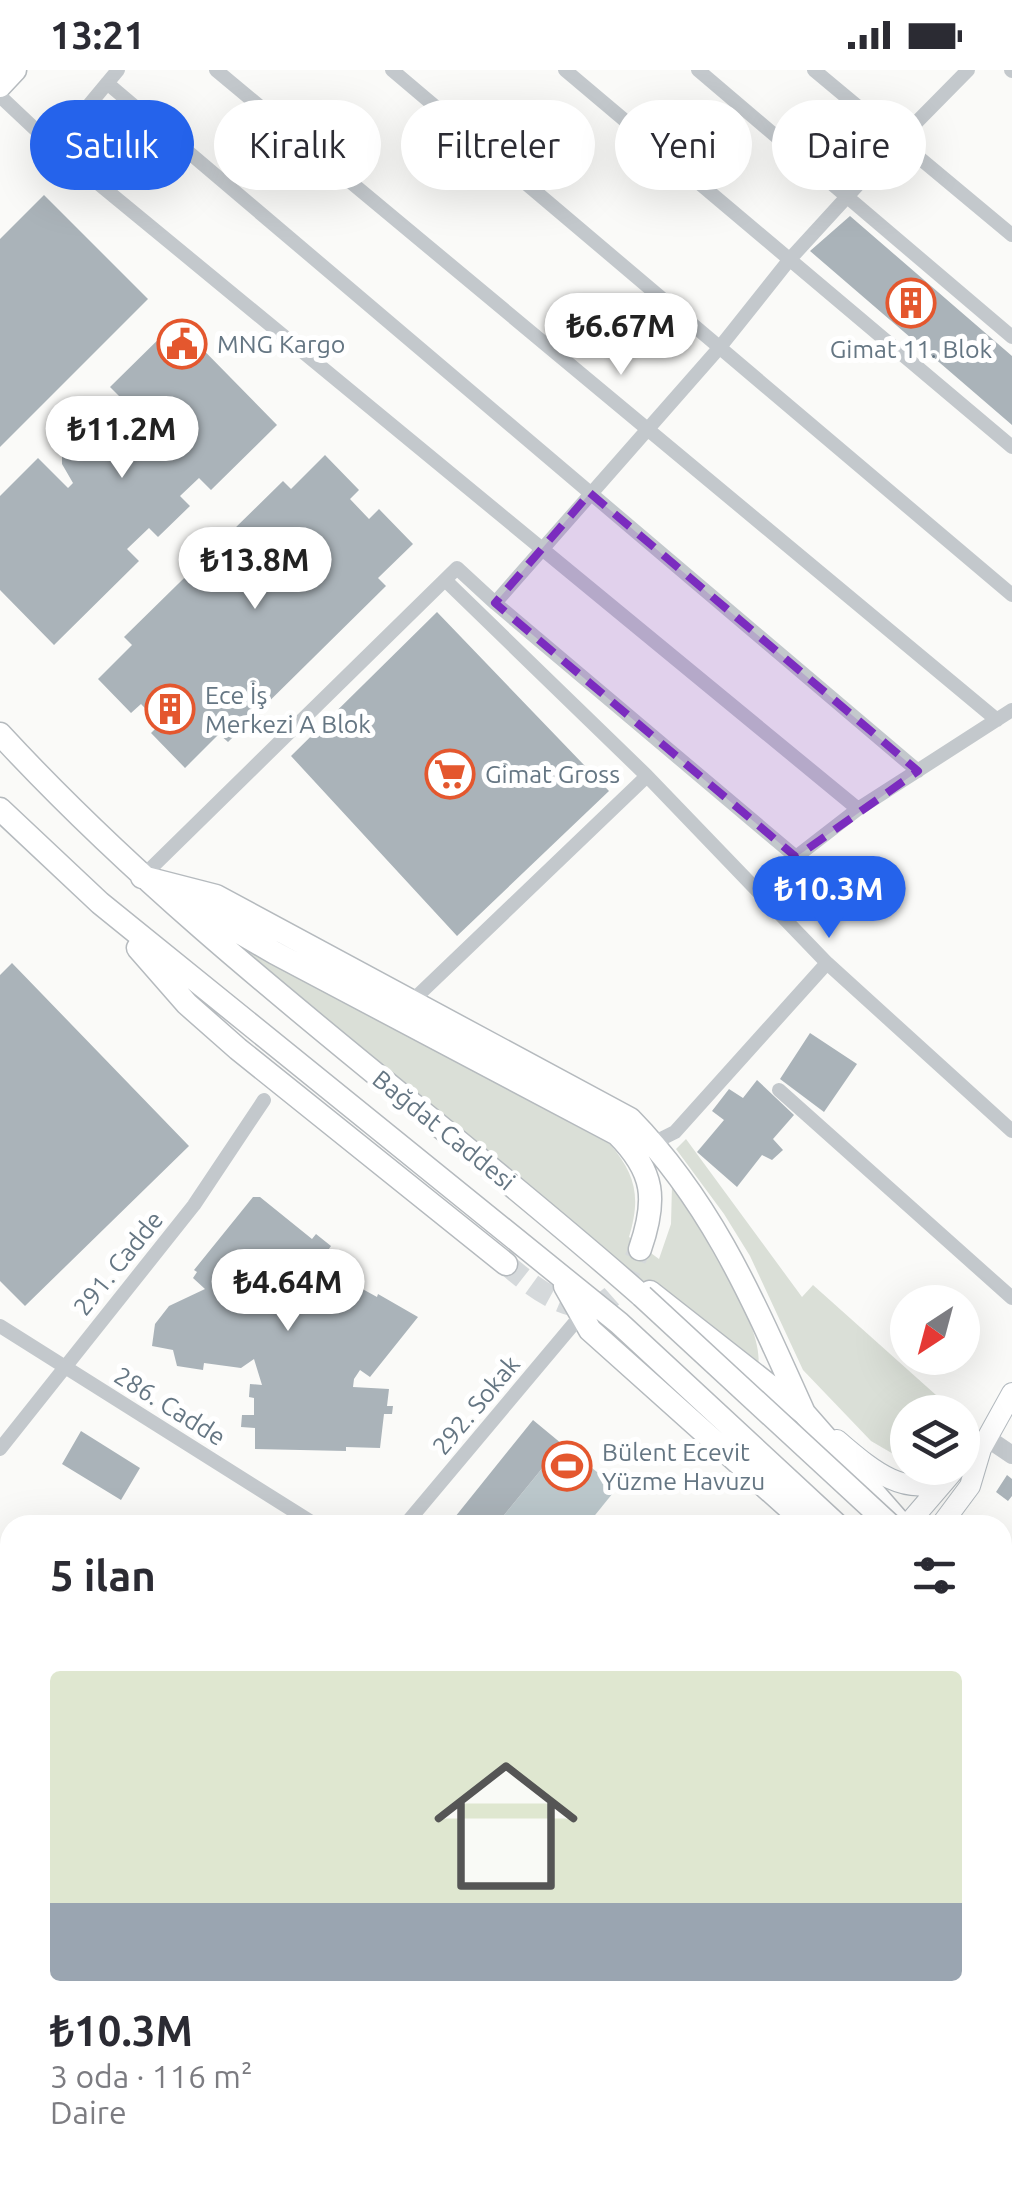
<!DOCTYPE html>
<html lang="tr">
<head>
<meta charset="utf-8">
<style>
  :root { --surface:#fff; --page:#f2f2f3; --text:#2b2b33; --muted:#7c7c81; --line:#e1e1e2; --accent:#2563eb }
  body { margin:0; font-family:Ubuntu,sans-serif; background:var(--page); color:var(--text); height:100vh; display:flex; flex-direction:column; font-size:38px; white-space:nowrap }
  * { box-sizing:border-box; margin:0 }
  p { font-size:32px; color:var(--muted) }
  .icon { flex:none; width:55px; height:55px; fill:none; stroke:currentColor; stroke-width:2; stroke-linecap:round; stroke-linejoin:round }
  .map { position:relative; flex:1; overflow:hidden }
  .details { position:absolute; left:0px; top:1445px; width:1012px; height:672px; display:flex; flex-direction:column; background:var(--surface); border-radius:30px 30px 0 0; box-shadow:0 10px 40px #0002 }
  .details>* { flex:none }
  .guide { position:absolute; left:30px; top:30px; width:952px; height:90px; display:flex; gap:20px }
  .needle { width:65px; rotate:216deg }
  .tools { position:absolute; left:890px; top:1215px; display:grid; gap:20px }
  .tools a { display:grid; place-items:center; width:90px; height:90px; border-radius:50%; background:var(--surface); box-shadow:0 10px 40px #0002; font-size:50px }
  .price { position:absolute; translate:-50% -85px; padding:0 22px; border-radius:35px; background:#fff; color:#222; font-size:32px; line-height:65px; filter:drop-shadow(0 2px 5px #0008) }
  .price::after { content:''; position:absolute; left:50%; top:60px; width:30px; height:22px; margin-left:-15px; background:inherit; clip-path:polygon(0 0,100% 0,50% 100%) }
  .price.active { background:var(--accent); color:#fff }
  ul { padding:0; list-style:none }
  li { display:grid; align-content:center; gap:20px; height:530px; padding:0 50px }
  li+li { border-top:2px solid var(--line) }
  li span { display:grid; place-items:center; height:310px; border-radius:10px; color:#555 }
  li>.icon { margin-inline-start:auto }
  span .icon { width:180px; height:180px; fill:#fffc; stroke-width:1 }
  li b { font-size:42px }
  h2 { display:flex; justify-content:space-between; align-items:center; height:120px; padding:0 50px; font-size:42px }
  .chip { padding:0 35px; border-radius:45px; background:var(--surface); box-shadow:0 10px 40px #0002; font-size:35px; line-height:90px }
  .chip.active { background:var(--accent); color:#fff }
  .status { display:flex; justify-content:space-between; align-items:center; height:70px; padding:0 50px; background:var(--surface); direction:ltr }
  .status svg { height:28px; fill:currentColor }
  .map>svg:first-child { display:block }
  .green { fill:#dadfd7 }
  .water { fill:#bbc7cb }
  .building { fill:#aab3b9 }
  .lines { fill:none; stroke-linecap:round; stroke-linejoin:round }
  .primary-tunnel { stroke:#d5d9db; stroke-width:22; stroke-dasharray:22 11; stroke-linecap:butt }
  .secondary-casing { stroke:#b3babf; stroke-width:22 }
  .primary-casing { stroke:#b5babe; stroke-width:25 }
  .minor { stroke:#c3c8cc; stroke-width:14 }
  .tertiary { stroke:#c3c8cc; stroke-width:18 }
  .secondary { stroke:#fff; stroke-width:20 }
  .primary { stroke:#fff; stroke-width:22 }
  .primary-bridge-casing { stroke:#b5babe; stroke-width:25; stroke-linecap:butt }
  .primary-bridge { stroke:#fff; stroke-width:22 }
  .marked { fill:#7b2cbf; fill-opacity:0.2; stroke:#7b2cbf; stroke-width:8; stroke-dasharray:20 12; stroke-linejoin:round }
  .labels { text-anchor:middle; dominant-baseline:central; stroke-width:10; stroke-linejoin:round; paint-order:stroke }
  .poi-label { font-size:25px; fill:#657683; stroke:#fff; text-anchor:start }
  .street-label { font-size:25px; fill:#657683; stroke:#fff }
</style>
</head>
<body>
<div class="status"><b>13:21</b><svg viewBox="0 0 49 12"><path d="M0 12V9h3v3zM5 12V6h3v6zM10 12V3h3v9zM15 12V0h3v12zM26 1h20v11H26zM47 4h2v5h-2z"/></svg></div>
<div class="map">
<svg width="1012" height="2117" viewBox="0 0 1012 2117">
  <rect width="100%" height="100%" fill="#fafaf8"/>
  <path class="green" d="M238,876l372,198c26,31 31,53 19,93l30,22 12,-35 1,-39c23,35 94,141 86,181l-9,2z
    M686,1069l116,158 11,-12 142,127h-47l-1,50 -36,-21 -68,-71 -53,-114 -26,-42 -48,-65z"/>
  <path class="water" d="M562,1374l55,44 -30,37h-91z"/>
  <path class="building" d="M44,125l104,104 -148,148v-208z
    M850,146l162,140v69l-202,-174z
    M176,252l101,103 -66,65 -12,-12 -19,18 10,10 -32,31 -9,-9 -22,21 12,12 -85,84 -54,-55v-94l38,-38 30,30 5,-5 -11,-19v-23l11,-19 9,-6 22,-6 11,1 19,12 6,-6 -30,-30z
    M325,385l34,35 -9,9 19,20 10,-10 34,35 -35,34 8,8 -158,156 -9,-8 -34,34 -34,-35 9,-9 -19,-20 -10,9 -33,-34 34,-34 -8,-8 159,-156 8,8z
    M437,542l172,179 -152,145 -166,-180z
    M12,893l177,183 -164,160 -25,-25v-306z
    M810,963l47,31 -33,48 -44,-33z
    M757,1010l37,35 -21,24 10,11 -11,10 -10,-5 -25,32 -40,-35 27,-32 -12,-9 17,-22 14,9z
    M253,1127h7l52,42 4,-5 15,12 -9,13 35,27 20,11 1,-3 40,23 -48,60 -10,-7 -6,9 -1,8 36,2 -2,17h6l-1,8h-8l-4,34 -34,-1v4l-91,-2v-21l-14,-1 1,-12h12v-17l-5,-1 1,-13 12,1 -8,-26 -13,9 -37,-5 -1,7 -26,-4 -4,-16 -21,-4 3,-22 14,-18 36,-17 -12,-11 4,-6 -3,-2z
    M533,1350l29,24 -66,81h-53l8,-3z
    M81,1361l59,37 -19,32 -59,-36z
    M1007,1405l5,4v17l-4,5 -12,-9z
    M0,1858l10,7v8l-10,14z"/>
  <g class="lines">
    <path class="primary-tunnel" d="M506,1194c27,23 78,66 111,27 10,-12 16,-28 23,-42"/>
    <g class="secondary-casing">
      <path id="secondary" d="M837,1370c30,25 66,60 107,39
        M907,1455l49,-57
        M941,1455l29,-39 11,-37 31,-56
        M344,2117l7,-9"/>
    </g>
    <g class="primary-casing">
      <path id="primary" d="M0,16l15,-16
        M0,664c194,210 429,374 642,562
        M0,739l100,94 519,420 218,202
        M142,807l74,19 414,223c84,86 125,186 174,294
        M187,832l88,51 342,181c38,38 40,66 23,115
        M138,878l49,56 51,45 268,215
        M565,1216l25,44 218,195
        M650,1222l154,121 98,112
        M1002,1552l10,10
        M1002,1573l10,11
        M1002,1626l10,10
        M1002,1652l10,11"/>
    </g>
    <path class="minor" d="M216,0l781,650
      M392,0l620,525
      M565,0l447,377
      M698,0l314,267
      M814,0l198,165
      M1011,0l1,1
      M107,13l811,688
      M0,26l54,51 804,662
      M54,77l64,-77
      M445,510l202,196
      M495,533l301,254 62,-48 154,-99
      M142,807l315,-309 38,35 225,-256 70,-88 108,-118 70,-71
      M411,932l236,-226 180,187
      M779,1020l233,208
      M653,1073l22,-11 152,-169 185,168
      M0,1256l316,199
      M0,1379l194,-244 70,-105
      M405,1455l177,-211
      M0,1537l10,6
      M1002,1684l10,10
      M0,1774l10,3
      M0,2105l9,12
      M186,2117l7,-9
      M419,2117l7,-9
      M967,2117l7,-9"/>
    <path class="tertiary" d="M987,1368l25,17"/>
    <use href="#secondary" class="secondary"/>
    <use href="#primary" class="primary"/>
    <g class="primary-bridge-casing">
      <path id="primary-bridge" d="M642,1226l248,229"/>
    </g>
    <use href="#primary-bridge" class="primary-bridge"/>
  </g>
  <path class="marked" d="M590,423l328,278 -122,86 -301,-254z"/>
  <defs>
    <g id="building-ring" transform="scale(2.5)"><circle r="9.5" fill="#fff" stroke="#e4572e" stroke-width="1.5"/><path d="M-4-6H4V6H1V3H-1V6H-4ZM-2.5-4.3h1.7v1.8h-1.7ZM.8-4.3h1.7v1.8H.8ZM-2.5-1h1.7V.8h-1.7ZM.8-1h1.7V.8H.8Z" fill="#e4572e"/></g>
    <g id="civic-ring" transform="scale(2.5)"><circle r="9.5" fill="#fff" stroke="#e4572e" stroke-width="1.5"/><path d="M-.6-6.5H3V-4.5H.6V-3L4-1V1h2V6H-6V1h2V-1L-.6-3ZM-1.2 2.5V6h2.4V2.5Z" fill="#e4572e"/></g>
    <g id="supermarket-ring" transform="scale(2.5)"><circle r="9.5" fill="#fff" stroke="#e4572e" stroke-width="1.5"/><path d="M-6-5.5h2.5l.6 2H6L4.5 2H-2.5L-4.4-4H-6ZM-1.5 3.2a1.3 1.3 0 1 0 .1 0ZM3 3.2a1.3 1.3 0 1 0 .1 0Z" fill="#e4572e"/></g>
    <g id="stadium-ring" transform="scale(2.5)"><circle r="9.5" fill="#fff" stroke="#e4572e" stroke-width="1.5"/><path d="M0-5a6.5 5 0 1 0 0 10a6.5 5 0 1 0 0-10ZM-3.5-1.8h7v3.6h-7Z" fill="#e4572e"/></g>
  </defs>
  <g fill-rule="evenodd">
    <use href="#building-ring" x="911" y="233"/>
    <use href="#civic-ring" x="182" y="274"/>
    <use href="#building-ring" x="170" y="639"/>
    <use href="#supermarket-ring" x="450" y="704"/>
    <use href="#stadium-ring" x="567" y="1396"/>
  </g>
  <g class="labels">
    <g class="poi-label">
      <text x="217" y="274">MNG Kargo</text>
      <text x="911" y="279" text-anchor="middle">Gimat 11. Blok</text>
      <text x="205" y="625">Ece İş<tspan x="205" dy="29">Merkezi A Blok</tspan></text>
      <text x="485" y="704">Gimat Gross</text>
      <text x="602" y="1382">Bülent Ecevit<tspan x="602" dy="29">Yüzme Havuzu</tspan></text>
    </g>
    <g class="street-label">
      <text transform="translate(444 1060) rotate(39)">Bağdat Caddesi</text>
      <text transform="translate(118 1193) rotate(-51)">291. Cadde</text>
      <text transform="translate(476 1335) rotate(-50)">292. Sokak</text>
      <text transform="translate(170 1336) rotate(32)">286. Cadde</text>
    </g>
  </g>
</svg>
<div class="tools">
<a><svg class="needle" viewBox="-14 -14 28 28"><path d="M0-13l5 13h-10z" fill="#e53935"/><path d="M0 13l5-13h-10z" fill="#7c7c81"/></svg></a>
<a><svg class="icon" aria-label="layers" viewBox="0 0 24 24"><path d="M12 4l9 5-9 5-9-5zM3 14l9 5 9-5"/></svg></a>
</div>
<b class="price" style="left:621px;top:308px">₺6.67M</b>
<b class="price" style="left:122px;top:411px">₺11.2M</b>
<b class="price" style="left:255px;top:542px">₺13.8M</b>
<b class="price active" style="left:829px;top:871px">₺10.3M</b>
<b class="price" style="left:288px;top:1264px">₺4.64M</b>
<div class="guide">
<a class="chip active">Satılık</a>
<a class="chip">Kiralık</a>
<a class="chip">Filtreler</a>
<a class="chip">Yeni</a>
<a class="chip">Daire</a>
</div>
<section class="details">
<h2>5 ilan<svg class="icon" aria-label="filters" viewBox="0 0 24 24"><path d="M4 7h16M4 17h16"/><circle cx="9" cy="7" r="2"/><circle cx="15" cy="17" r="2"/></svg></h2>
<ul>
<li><span style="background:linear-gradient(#dfe7d0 75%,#9aa5b1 0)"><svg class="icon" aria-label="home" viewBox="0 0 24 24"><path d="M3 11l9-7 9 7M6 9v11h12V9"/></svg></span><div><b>₺10.3M</b><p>3 oda · 116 m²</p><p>Daire</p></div></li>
</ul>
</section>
</div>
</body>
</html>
